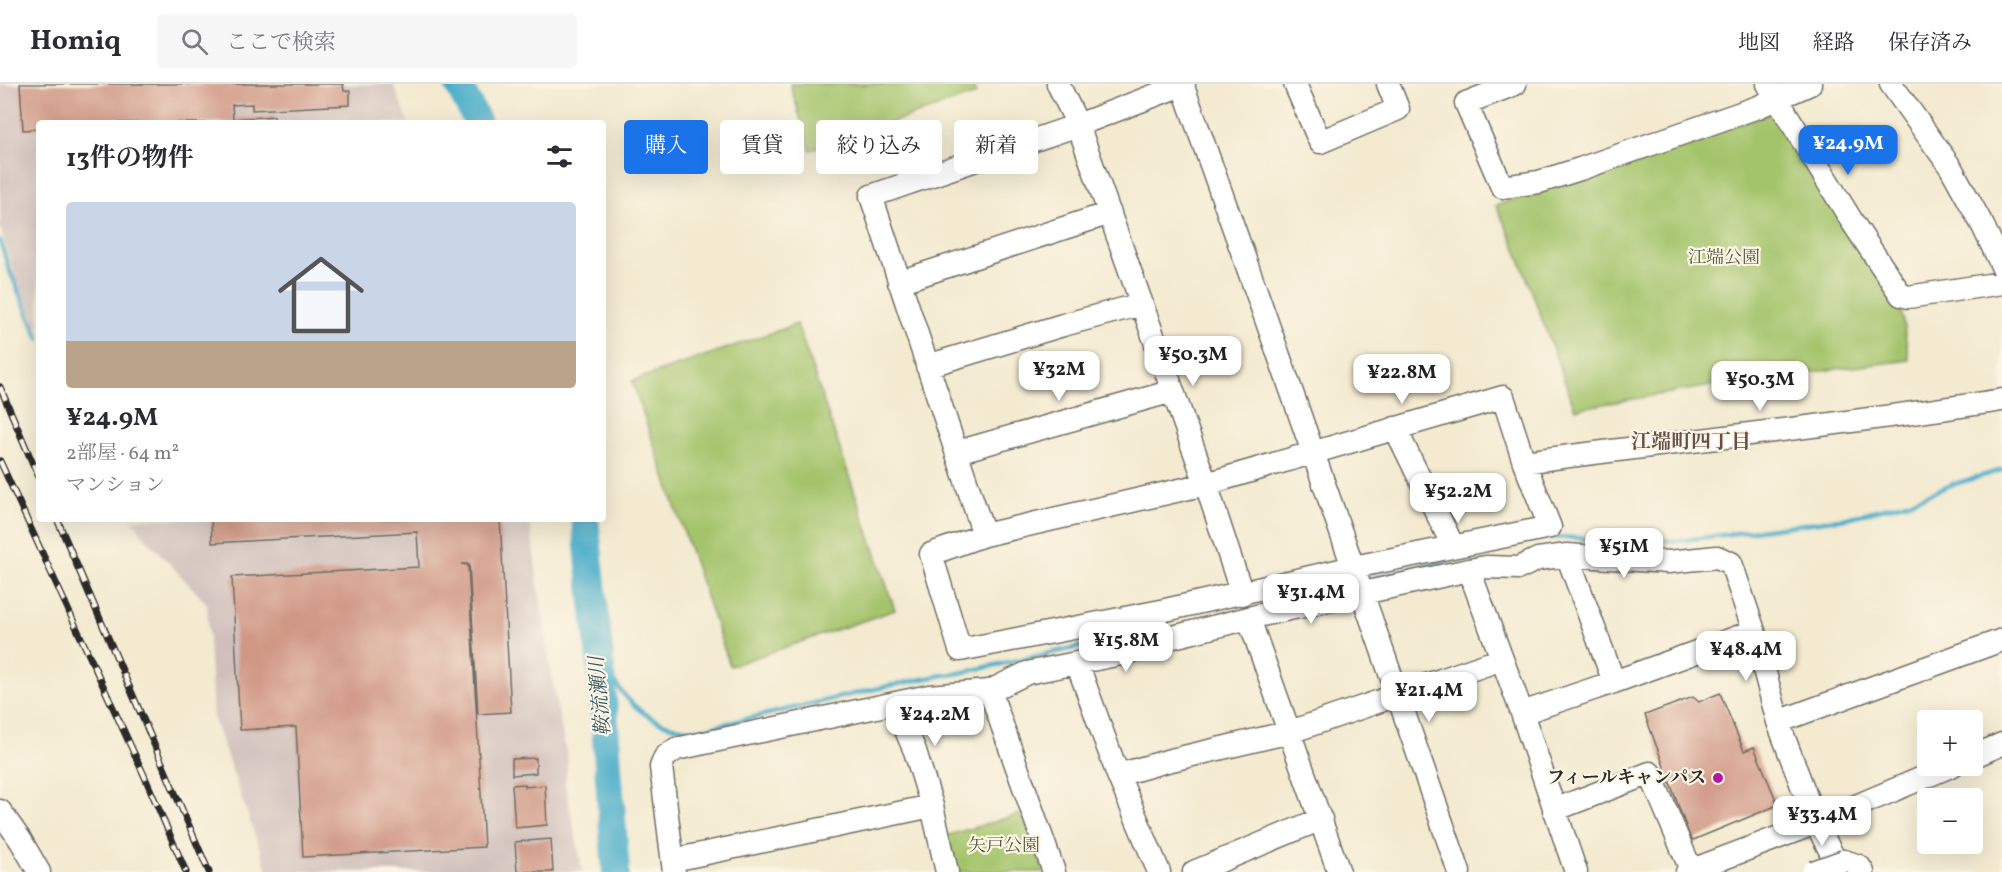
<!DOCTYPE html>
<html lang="ja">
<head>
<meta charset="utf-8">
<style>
  :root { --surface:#fff; --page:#f7f7f7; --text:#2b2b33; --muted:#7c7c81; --line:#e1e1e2; --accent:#1a73e8 }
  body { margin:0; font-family:Vollkorn,"Noto Serif JP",serif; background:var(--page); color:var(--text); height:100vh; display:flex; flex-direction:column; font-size:22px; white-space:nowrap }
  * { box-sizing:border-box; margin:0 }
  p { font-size:20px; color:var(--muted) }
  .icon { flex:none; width:33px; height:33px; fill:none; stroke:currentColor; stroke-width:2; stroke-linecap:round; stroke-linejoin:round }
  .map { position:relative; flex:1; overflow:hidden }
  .drawer { position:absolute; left:36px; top:36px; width:570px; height:402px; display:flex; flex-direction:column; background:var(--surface); border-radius:6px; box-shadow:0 6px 24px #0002 }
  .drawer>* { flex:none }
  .banner { position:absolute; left:624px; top:36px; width:570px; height:54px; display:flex; gap:12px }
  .buttons { position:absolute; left:1917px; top:626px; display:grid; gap:12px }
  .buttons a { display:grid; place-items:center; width:66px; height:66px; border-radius:6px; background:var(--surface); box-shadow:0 6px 24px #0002; font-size:30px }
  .price { position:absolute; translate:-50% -51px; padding:0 14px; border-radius:12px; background:#fff; color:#222; font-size:20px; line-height:39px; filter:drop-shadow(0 2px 3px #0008) }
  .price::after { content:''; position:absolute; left:50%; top:36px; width:18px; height:14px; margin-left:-9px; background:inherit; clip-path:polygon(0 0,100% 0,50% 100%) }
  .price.active { background:var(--accent); color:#fff }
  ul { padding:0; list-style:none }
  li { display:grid; align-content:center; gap:12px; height:318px; padding:0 30px }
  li+li { border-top:2px solid var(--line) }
  li span { display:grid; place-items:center; height:186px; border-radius:6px; color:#555 }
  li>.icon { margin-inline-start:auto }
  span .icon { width:108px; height:108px; fill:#fffc; stroke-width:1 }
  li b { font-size:26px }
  h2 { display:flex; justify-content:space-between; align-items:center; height:72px; padding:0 30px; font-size:26px }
  .pill { padding:0 21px; border-radius:6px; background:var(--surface); box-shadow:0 6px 24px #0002; font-size:21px; line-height:54px }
  .pill.active { background:var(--accent); color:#fff }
  header { display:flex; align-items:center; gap:36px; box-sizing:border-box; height:84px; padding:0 30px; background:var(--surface); border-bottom:2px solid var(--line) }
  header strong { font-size:28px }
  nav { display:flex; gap:33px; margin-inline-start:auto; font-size:21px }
  .search { width:420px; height:54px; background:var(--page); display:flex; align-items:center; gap:15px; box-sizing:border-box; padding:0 21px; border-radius:6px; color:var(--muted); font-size:22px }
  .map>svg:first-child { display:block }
  .industrial { fill:#d0c0bc }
  .green { fill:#a4c46c; stroke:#68784c; stroke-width:1.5 }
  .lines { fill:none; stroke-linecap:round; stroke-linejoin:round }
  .stream { stroke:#4aadca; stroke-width:4.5 }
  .river { stroke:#4aadca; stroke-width:28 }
  .building { fill:#d09785 }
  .minor-casing { stroke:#716e65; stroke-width:25 }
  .minor { stroke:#fff; stroke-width:22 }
  .rail-casing { stroke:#2b2b2b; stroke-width:7 }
  .rail { stroke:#fcf5e5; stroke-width:4.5; stroke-dasharray:14; stroke-linecap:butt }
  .minor-bridge-casing { stroke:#716e65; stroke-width:25; stroke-linecap:butt }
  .minor-bridge { stroke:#fff; stroke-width:22 }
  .poi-dot { fill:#b5179e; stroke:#fcf5e5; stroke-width:2 }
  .labels { text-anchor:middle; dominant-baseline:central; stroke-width:4.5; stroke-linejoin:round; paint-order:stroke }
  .park-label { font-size:18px; fill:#4f593e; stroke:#fcf5e5 }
  .poi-label { font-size:18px; font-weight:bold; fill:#2b2b2b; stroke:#fcf5e5; text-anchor:end }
  .neighbourhood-label { font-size:20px; font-weight:bold; fill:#65514a; stroke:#fcf5e5 }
  .water-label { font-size:20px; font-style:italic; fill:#365863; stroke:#fcf5e5 }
</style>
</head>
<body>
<header>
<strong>Homiq</strong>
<div class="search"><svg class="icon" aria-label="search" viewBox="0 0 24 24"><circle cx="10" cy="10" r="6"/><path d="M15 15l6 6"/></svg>ここで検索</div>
<nav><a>地図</a><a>経路</a><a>保存済み</a></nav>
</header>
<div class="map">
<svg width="2002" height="788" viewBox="0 0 2002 788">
  <rect width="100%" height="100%" fill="#fcf5e5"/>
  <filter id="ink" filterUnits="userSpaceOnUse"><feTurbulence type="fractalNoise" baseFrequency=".0167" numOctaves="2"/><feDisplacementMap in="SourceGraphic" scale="12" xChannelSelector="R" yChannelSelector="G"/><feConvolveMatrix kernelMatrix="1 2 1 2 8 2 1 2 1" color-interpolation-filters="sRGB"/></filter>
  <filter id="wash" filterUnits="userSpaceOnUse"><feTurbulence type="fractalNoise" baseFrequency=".008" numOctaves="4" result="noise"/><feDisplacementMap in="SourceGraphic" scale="24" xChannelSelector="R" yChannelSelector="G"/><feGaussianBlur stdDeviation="1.35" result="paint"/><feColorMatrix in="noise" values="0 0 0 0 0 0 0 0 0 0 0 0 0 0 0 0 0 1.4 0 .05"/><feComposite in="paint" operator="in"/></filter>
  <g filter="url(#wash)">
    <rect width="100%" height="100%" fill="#f3ead0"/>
    <path class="industrial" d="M0,0h393l16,39h-370v209l-23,-52 -16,-53z
      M132,435h397l22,154 17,89 -3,22 18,88h-315l-55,-155 -6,-113 -66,-71z"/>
    <path class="green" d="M790,0h182l4,10 -166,56z
      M1773,29l90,133 38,62 8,52 -169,21 -165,28 -60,-163 -19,-40 46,-18z
      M797,240l98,286 -165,56 -98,-285z
      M1024,729l20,59h-92l-7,-36z"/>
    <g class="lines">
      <path class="stream" d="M0,156l9,29 30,70
        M1549,453l129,4 169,-23 64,-17 40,-16 51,-15
        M1365,496l114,-27
        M1303,511l48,-12
        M600,575c24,42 47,69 99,71l189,-44 55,-11 12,-1 197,-43"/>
      <path class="river" d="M458,0l20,39
        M585,435l15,140 16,213"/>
    </g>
    <g id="blocks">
      <path class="building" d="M20,0h323l1,7h6v14l-98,5v-6l-20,1 1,14 41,-3 1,7h-236v6l-16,1z
        M211,435h289l11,193 -33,2 -9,-150h-8l7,1 16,282 -181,10 -7,-130 -56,3 -8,-153 187,-10 -2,-35 -205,11z
        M1720,609l24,58 10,-4 24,58 -85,35 -3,-3 -45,-122 48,-18 6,5z
        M536,674v15l-24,2v-16z
        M525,700v3l20,-2 2,40 -32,3 -3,-43z
        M551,755l2,33h-36l-2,-30z"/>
    </g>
  </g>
  <g filter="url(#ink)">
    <use href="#blocks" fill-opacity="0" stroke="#716e65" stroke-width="1.5"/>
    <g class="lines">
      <g class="minor-casing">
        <path id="minor" d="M1058,0l20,41 128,359 36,110
          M1182,0c95,262 186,525 277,788
          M1295,0l25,58 78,-33 -10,-25
          M1515,0l-49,19 36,84 37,-5 41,-13 178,-62 52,-23
          M1768,0l85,139 48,72 7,2 94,-14
          M1891,0l60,84 32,58 19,40
          M899,198l211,-69
          M927,282l136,-41 79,-21
          M1503,313l21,65 26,65 -196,40 -193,44 -201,39 -29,-96 53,-19 222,-51z
          M1395,344l58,118
          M957,368l216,-61
          M1524,378c159,-21 319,-37 478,-62
          M984,451l-113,-339 207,-71 106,-41
          M1567,471l47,127
          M1469,486l53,143 54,159
          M1249,535l90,253
          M1077,579l41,112
          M990,607l64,181
          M895,621l20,46 17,55
          M1522,629l92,-31 140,-51
          M1778,638l224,-82
          M1972,673l30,-13
          M1554,726l96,-37 41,97
          M0,727l21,30 18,31
          M673,776l259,-54 15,66
          M1844,777l15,5 4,6
          M674,788l-13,-105 4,-10 11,-8 253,-53 61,-5 37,-18 99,-20 27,-11 104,-26 212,-46 17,-3 33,1 19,-9 29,-4 101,7 49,-5 14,6 23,68 24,91 38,101 25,49
          M1159,788l-41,-97 49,-14 123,-29 212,-73
          M1194,788l127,-53
          M1687,788l129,-49 137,-58"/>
      </g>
      <use href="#minor" class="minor"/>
      <g class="rail-casing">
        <path id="rail" d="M0,303l39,91
          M0,377l144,314 42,97
          M57,435l152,353"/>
      </g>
      <use href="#rail" class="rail"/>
      <g class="minor-bridge-casing">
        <path id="minor-bridge" d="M1813,788l31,-11"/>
      </g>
      <use href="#minor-bridge" class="minor-bridge"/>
    </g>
  </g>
  <circle class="poi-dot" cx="1718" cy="694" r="6"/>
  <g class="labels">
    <g class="park-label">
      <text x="1724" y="174">江端公園</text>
      <text x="1004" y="762">矢戸公園</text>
    </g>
    <g class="poi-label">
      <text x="1706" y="694">フィールキャンパス</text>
    </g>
    <g class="neighbourhood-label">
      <text x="1691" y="359">江端町四丁目</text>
    </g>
    <g class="water-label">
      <text transform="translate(601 612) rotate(-95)">鞍流瀬川</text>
    </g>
  </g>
</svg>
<div class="buttons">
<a>+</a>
<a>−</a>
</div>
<b class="price active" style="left:1848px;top:92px">¥24.9M</b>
<b class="price" style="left:1193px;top:303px">¥50.3M</b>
<b class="price" style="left:1059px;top:318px">¥32M</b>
<b class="price" style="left:1402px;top:321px">¥22.8M</b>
<b class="price" style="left:1760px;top:328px">¥50.3M</b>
<b class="price" style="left:1458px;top:440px">¥52.2M</b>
<b class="price" style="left:1624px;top:495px">¥51M</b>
<b class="price" style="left:1311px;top:541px">¥31.4M</b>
<b class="price" style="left:1126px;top:589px">¥15.8M</b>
<b class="price" style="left:1746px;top:598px">¥48.4M</b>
<b class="price" style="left:1429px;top:639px">¥21.4M</b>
<b class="price" style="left:935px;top:663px">¥24.2M</b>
<b class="price" style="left:1822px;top:763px">¥33.4M</b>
<div class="banner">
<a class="pill active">購入</a>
<a class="pill">賃貸</a>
<a class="pill">絞り込み</a>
<a class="pill">新着</a>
</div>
<section class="drawer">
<h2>13件の物件<svg class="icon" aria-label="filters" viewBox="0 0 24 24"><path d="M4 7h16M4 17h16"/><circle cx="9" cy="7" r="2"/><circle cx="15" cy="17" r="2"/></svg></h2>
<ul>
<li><span style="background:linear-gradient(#c9d6e8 75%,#b9a48a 0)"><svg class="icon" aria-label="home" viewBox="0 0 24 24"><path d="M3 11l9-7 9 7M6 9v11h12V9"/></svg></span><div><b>¥24.9M</b><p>2部屋 · 64 m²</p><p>マンション</p></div></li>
</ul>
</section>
</div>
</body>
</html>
